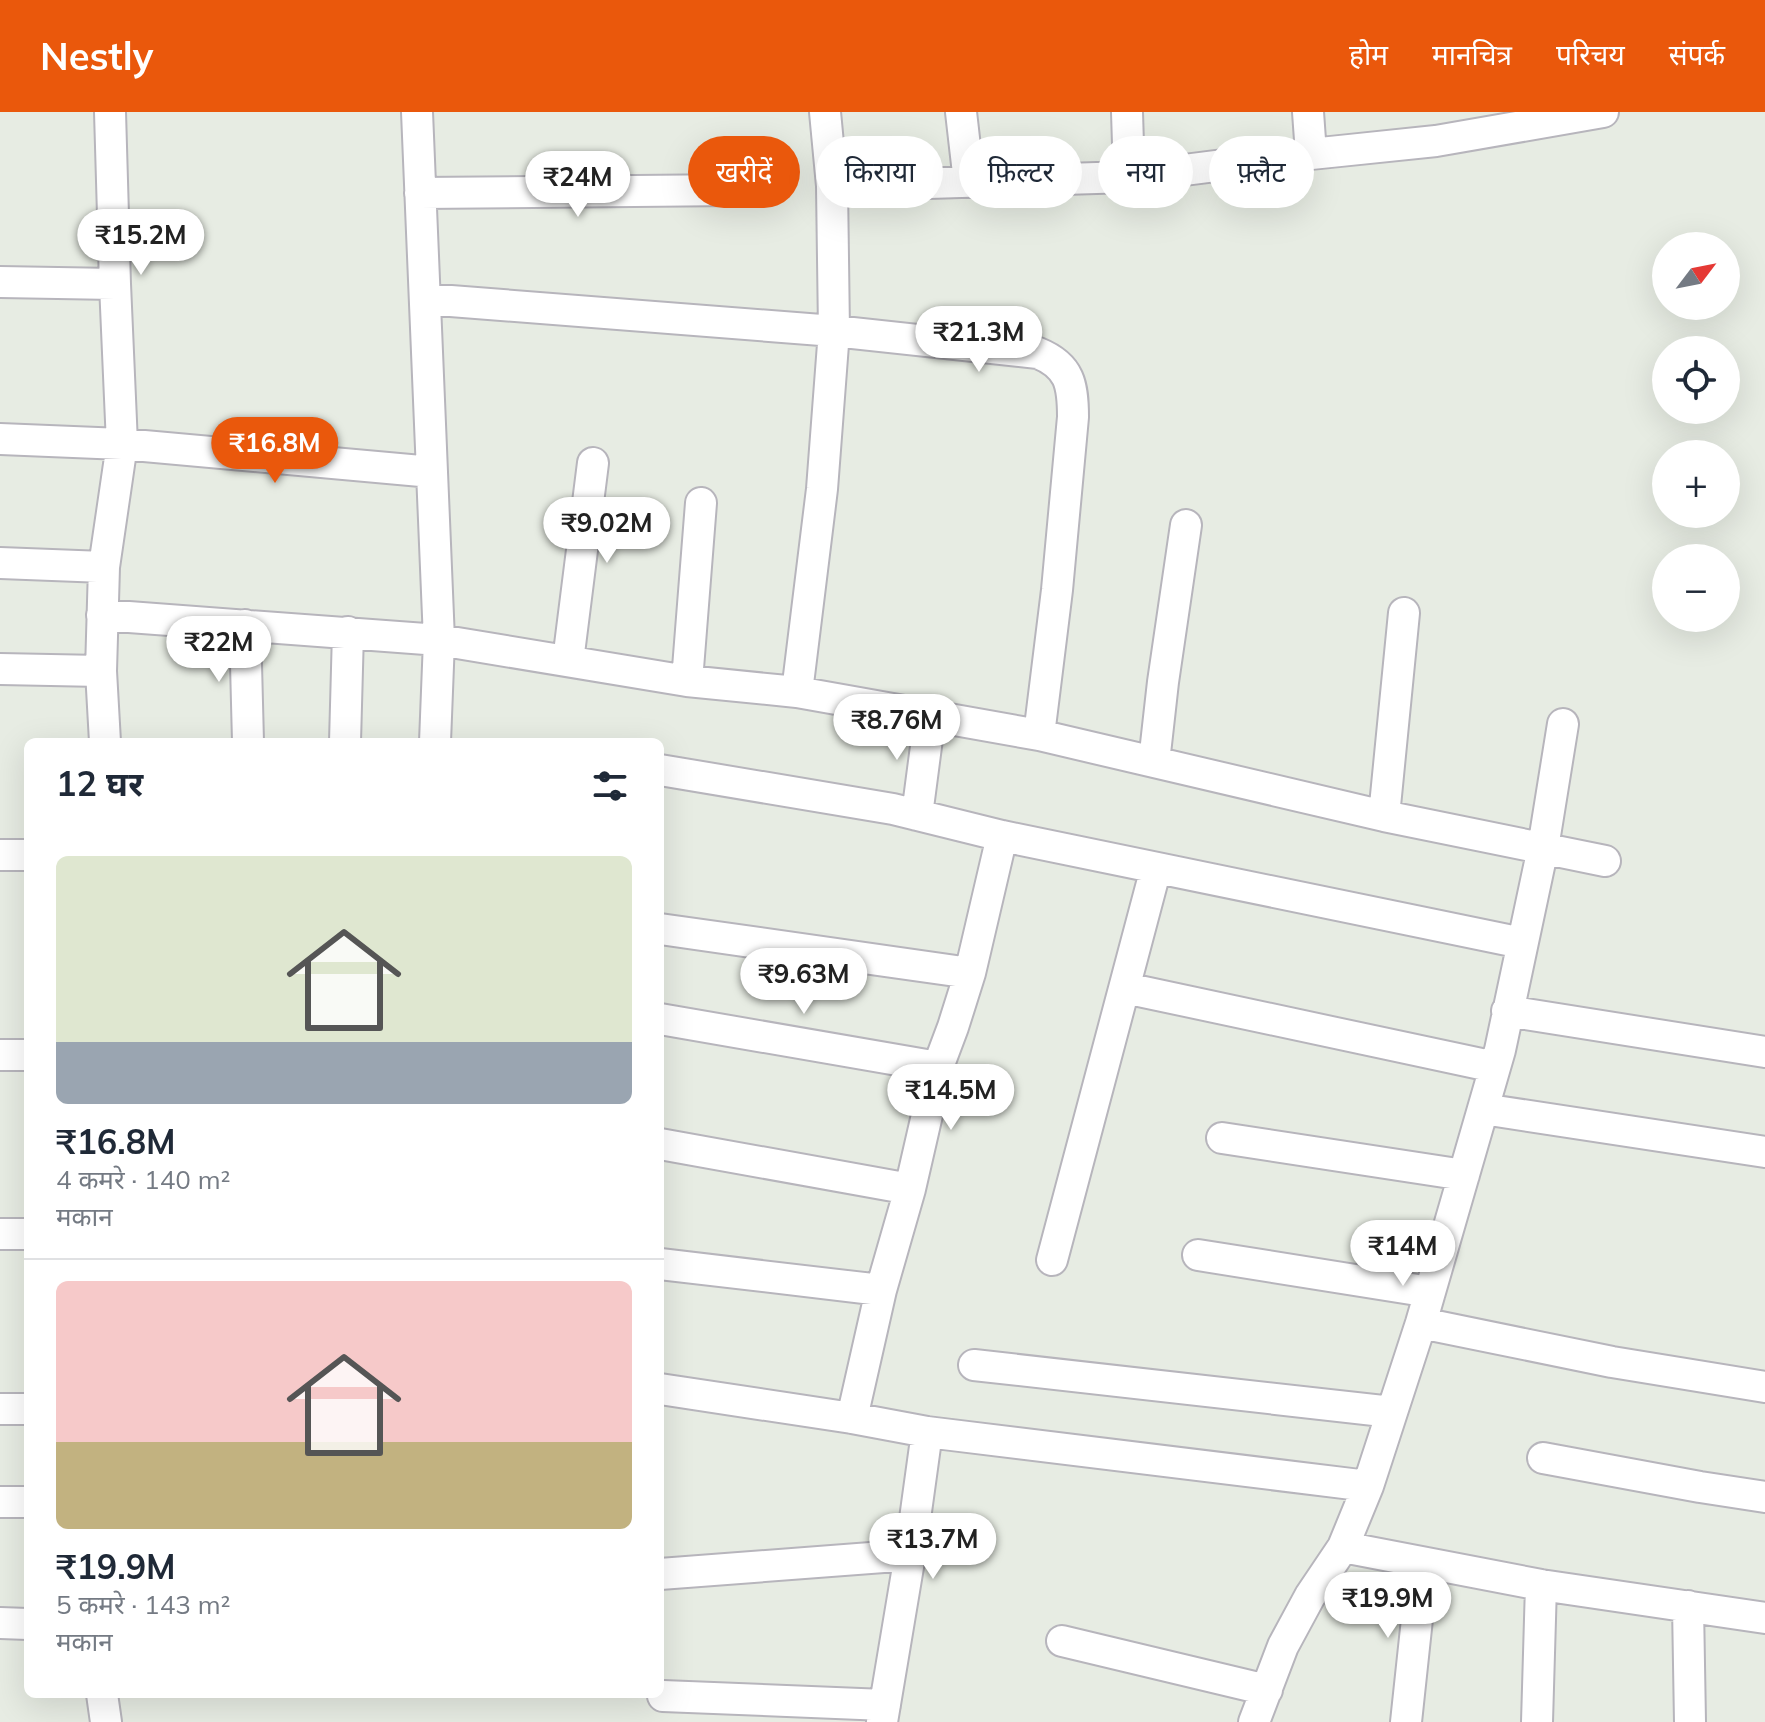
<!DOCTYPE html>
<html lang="hi">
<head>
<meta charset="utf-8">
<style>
  :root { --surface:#fff; --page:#f6f6f7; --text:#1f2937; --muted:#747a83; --line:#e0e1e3; --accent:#ea580c }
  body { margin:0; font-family:Mulish,"Noto Sans Devanagari",sans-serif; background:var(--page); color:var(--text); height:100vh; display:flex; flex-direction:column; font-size:30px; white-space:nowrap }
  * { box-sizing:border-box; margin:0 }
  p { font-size:26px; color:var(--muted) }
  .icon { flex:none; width:44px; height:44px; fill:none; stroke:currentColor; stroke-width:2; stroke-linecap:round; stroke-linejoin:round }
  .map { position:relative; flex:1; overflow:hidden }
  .details { position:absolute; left:24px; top:626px; width:640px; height:960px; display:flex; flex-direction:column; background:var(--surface); border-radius:12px; box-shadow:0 8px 32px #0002 }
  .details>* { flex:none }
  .hud { position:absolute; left:688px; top:24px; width:760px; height:72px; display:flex; gap:16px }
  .needle { width:52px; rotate:58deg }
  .fabs { position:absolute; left:1652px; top:120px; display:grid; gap:16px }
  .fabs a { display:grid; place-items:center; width:88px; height:88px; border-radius:50%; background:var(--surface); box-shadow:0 8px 32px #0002; font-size:40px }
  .price { position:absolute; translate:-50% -68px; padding:0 18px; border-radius:28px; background:#fff; color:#222; font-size:26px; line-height:52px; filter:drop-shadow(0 2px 4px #0008) }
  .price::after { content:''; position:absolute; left:50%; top:48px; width:24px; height:18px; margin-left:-12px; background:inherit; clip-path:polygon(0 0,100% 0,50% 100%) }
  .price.on { background:var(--accent); color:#fff }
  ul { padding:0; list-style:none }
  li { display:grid; align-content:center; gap:16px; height:424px; padding:0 32px }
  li+li { border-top:2px solid var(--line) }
  li span { display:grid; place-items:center; height:248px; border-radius:12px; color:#555 }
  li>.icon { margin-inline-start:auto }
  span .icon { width:144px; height:144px; fill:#fffc; stroke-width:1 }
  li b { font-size:34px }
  h2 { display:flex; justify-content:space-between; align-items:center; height:96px; padding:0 32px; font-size:34px }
  .chip { padding:0 28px; border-radius:36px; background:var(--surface); box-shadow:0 8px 32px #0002; font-size:28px; line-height:72px }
  .chip.on { background:var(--accent); color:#fff }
  header { display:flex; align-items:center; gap:48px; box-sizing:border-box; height:112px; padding:0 40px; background:var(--accent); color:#fff }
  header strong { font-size:38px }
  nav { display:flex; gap:44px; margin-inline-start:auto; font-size:28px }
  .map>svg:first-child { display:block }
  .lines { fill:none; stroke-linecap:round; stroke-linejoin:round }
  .minor-casing { stroke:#b7b5bc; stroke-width:34 }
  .minor { stroke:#fff; stroke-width:30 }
</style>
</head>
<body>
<header>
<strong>Nestly</strong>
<nav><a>होम</a><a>मानचित्र</a><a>परिचय</a><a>संपर्क</a></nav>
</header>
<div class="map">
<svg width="1765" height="1610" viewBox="0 0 1765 1610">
  <rect width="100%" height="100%" fill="#e7ece3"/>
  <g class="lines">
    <g class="minor-casing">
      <path id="minor" d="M417,0l22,528 -4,102
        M961,0l8,70
        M1127,0l2,65
        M1308,0l3,42
        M832,74l297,-9 182,-23 125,-13 167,-29
        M420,81l316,-3
        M0,170l115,2
        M425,187l409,32 204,22c32,13 35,32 35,64l-16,173 -18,145
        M0,327l122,5 310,28
        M0,451l104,4
        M102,503l337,25 248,41 110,11 242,43 345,81 221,45
        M245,513l3,117
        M568,549l25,-198
        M0,557l101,2
        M687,569l14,-178
        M797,580l25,-203 12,-158 -2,-145 -7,-74
        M105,630l-4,-71 3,-104 18,-123 -7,-160 -5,-172
        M345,630l3,-110
        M1154,650l9,-80 23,-157
        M660,658l233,39 109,27 520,107
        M917,703l13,-99
        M1384,704l20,-203
        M0,743h28
        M660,817l310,44
        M1125,876l370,79
        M1507,899l258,41
        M660,907l278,48
        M0,943h28
        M1483,997l282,43
        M1222,1026l242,37
        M660,1032l250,45
        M0,1122h28
        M1198,1143l232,37
        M1052,1148l104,-392
        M660,1152l221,26
        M1421,1211l191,39 153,25
        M974,1253l418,47
        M660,1277l192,29 75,14 441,54
        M0,1297h28
        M852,1306l29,-128 29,-101 28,-122 15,-40 17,-54 32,-137
        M1543,1346l157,29 65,10
        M0,1390h28
        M1343,1435l198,38 224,33
        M660,1462l250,-19
        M1688,1494l2,116
        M0,1511l28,1
        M1062,1529l205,49
        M102,1582l4,28
        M663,1584l222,9
        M882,1610l28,-167 17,-123
        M1254,1610l29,-76 27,-50 33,-49 25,-61 53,-163 79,-273 43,-202 20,-124
        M1406,1610l17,-159
        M1537,1610l4,-137"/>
    </g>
    <use href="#minor" class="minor"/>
  </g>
</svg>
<div class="fabs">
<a><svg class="needle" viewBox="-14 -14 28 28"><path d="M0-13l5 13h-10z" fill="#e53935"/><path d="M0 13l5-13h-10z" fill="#747a83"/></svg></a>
<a><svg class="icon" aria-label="locate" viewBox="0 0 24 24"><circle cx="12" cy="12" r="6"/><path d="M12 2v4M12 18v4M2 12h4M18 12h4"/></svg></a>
<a>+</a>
<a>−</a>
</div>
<b class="price" style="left:578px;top:107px">₹24M</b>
<b class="price" style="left:141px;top:165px">₹15.2M</b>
<b class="price" style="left:979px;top:262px">₹21.3M</b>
<b class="price on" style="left:275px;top:373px">₹16.8M</b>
<b class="price" style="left:607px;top:453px">₹9.02M</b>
<b class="price" style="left:219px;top:572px">₹22M</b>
<b class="price" style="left:897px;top:650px">₹8.76M</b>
<b class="price" style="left:804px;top:904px">₹9.63M</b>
<b class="price" style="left:951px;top:1020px">₹14.5M</b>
<b class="price" style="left:1403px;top:1176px">₹14M</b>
<b class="price" style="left:933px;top:1469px">₹13.7M</b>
<b class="price" style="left:1388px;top:1528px">₹19.9M</b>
<div class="hud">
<a class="chip on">खरीदें</a>
<a class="chip">किराया</a>
<a class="chip">फ़िल्टर</a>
<a class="chip">नया</a>
<a class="chip">फ़्लैट</a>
</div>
<section class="details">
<h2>12 घर<svg class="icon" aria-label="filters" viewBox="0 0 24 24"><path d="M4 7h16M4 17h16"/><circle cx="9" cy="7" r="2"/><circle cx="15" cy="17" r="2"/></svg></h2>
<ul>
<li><span style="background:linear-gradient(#dfe7d0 75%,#9aa5b1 0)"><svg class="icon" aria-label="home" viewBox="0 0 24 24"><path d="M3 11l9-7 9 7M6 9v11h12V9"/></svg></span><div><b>₹16.8M</b><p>4 कमरे · 140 m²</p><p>मकान</p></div></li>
<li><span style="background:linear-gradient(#f6c9c9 65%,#c2b280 0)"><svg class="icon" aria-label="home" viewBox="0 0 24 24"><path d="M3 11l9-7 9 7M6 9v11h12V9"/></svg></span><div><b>₹19.9M</b><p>5 कमरे · 143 m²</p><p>मकान</p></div></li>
</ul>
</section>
</div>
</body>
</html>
